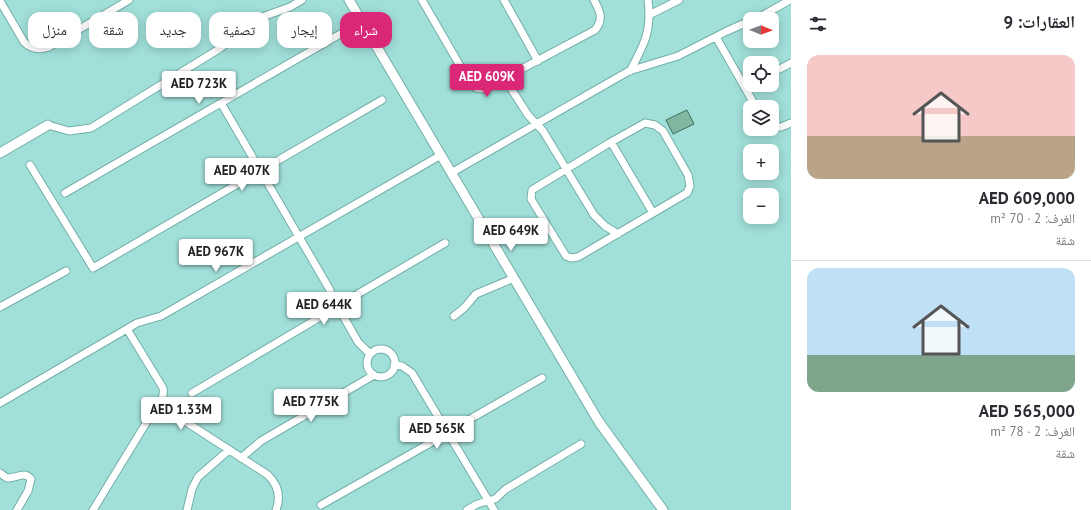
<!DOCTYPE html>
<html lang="ar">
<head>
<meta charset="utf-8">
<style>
  :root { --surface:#fff; --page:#f7f7f7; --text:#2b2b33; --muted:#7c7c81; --line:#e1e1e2; --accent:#db2777 }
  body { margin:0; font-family:"PT Sans","Noto Naskh Arabic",sans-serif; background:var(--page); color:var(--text); direction:rtl; height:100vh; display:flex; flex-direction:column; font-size:15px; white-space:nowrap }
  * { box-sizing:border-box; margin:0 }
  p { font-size:13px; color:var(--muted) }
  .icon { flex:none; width:22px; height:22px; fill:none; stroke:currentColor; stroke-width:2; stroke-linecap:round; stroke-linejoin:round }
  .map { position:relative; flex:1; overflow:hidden; direction:ltr }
  .details { display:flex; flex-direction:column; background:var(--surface); width:300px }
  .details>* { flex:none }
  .top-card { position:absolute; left:12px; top:12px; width:380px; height:36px; direction:rtl; display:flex; gap:8px }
  .needle { width:26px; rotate:91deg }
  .fabs { position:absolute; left:743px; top:12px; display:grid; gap:8px }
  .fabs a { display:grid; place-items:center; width:36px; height:36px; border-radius:8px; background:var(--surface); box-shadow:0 2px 10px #0003; font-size:20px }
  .price { position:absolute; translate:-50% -34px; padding:0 9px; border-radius:4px; background:#fff; color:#222; font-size:13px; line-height:26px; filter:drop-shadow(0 1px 2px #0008) }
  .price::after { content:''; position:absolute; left:50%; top:24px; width:12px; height:9px; margin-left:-6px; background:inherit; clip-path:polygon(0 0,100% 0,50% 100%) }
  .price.selected { background:var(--accent); color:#fff }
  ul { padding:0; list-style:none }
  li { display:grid; align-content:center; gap:8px; height:212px; padding:0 16px }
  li+li { border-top:1px solid var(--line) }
  li span { display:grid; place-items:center; height:124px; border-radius:12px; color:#555 }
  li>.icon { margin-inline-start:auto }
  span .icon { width:72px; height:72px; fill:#fffc; stroke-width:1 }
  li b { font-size:17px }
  h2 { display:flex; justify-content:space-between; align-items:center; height:48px; padding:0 16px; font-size:17px }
  .tag { padding:0 14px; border-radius:12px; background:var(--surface); box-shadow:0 2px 10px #0003; font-size:14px; line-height:36px }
  .tag.selected { background:var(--accent); color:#fff }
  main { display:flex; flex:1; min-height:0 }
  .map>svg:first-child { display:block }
  .building { fill:#81b6a1; stroke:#3b6f5c }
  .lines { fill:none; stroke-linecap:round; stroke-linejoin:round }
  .minor-casing { stroke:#73afaa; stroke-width:9 }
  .tertiary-casing { stroke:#73afaa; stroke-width:11 }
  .minor { stroke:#fff; stroke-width:7 }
  .tertiary { stroke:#fff; stroke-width:9 }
</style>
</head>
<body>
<main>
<section class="details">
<h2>العقارات: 9<svg class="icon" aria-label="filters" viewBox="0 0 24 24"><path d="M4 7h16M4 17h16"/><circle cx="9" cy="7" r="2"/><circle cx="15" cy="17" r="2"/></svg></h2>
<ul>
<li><span style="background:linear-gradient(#f6c9c9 65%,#b9a48a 0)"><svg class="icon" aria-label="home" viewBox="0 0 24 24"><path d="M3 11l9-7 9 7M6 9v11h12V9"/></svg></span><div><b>AED 609,000</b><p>الغرف: 2 · 70 m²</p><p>شقة</p></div></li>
<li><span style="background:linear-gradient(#bfe0f5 70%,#7fa58c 0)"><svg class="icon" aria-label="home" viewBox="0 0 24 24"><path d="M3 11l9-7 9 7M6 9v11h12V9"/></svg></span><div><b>AED 565,000</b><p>الغرف: 2 · 78 m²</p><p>شقة</p></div></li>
</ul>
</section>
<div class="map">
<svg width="791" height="510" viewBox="0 0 791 510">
  <rect width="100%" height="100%" fill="#a1dfd9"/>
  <path class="building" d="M687,110l7,14 -21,10 -7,-14z"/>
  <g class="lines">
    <g class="minor-casing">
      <path id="minor" d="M422,0l48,83 6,5 8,1 111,-59c9,-11 5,-19 -1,-30
        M504,0l34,61
        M0,1l24,41c7,7 16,8 25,5l80,-47
        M649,15l30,-15
        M756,19l34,-19
        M716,37l40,70
        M630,71c14,-26 22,-40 18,-71
        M772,73l19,-10
        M505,79l23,36 15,16 51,84 11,11 13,8
        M221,103l109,187 2,16 10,8 16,28 12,12
        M645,123l10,2 8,6 25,44 2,11 -3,7 -109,64 -7,1 -5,-2 -35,-57 1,-9 79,-48z
        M48,125l21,6 22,-3 128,-79 43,-32 28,-10 12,-7
        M772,127h9l10,-4
        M611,142l42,71
        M30,165l63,103 289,-168
        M451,173l178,-102 49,-15 49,-25 23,-10
        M65,193l277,-160
        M0,307l66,-36
        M454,316l10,-8 12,-14 38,-16
        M127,329l36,59c2,8 -4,12 0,19l105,68c10,10 13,22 8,35
        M367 363a14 14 0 1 1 28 0a14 14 0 1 1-28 0Z
        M394,365l8,1 10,7 82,137
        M192,393l140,-83 12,-4 7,-8 94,-55
        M0,403l137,-80 24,-7 280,-161
        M241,458l20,-17 113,-66
        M0,473l7,5c9,1 17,-8 24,1l-3,12 -11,19
        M321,505l118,-67 14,-6 10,-9 79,-45
        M93,510l58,-95 10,-10
        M187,510l5,-21 6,-12 31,-27
        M467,510l10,-6 18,-5 11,-10 75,-45"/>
    </g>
    <g class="tertiary-casing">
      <path id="tertiary" d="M349,0l250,422 64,88
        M0,153l48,-28"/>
    </g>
    <use href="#minor" class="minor"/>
    <use href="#tertiary" class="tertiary"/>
  </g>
</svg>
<div class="fabs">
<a><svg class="needle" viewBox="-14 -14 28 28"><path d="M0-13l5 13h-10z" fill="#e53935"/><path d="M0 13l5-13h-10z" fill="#7c7c81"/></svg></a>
<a><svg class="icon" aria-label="locate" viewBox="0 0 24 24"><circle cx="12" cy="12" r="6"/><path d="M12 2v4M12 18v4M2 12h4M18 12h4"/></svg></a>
<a><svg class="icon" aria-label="layers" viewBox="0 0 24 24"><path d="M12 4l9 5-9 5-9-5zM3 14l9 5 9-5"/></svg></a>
<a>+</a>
<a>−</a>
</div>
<b class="price selected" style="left:487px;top:98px">AED 609K</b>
<b class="price" style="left:199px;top:105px">AED 723K</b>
<b class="price" style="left:242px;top:192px">AED 407K</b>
<b class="price" style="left:511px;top:252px">AED 649K</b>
<b class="price" style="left:216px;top:273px">AED 967K</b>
<b class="price" style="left:324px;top:326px">AED 644K</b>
<b class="price" style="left:311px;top:423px">AED 775K</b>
<b class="price" style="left:181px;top:431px">AED 1.33M</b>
<b class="price" style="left:437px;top:450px">AED 565K</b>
<div class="top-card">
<a class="tag selected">شراء</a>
<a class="tag">إيجار</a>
<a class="tag">تصفية</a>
<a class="tag">جديد</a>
<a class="tag">شقة</a>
<a class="tag">منزل</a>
</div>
</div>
</main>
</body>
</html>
